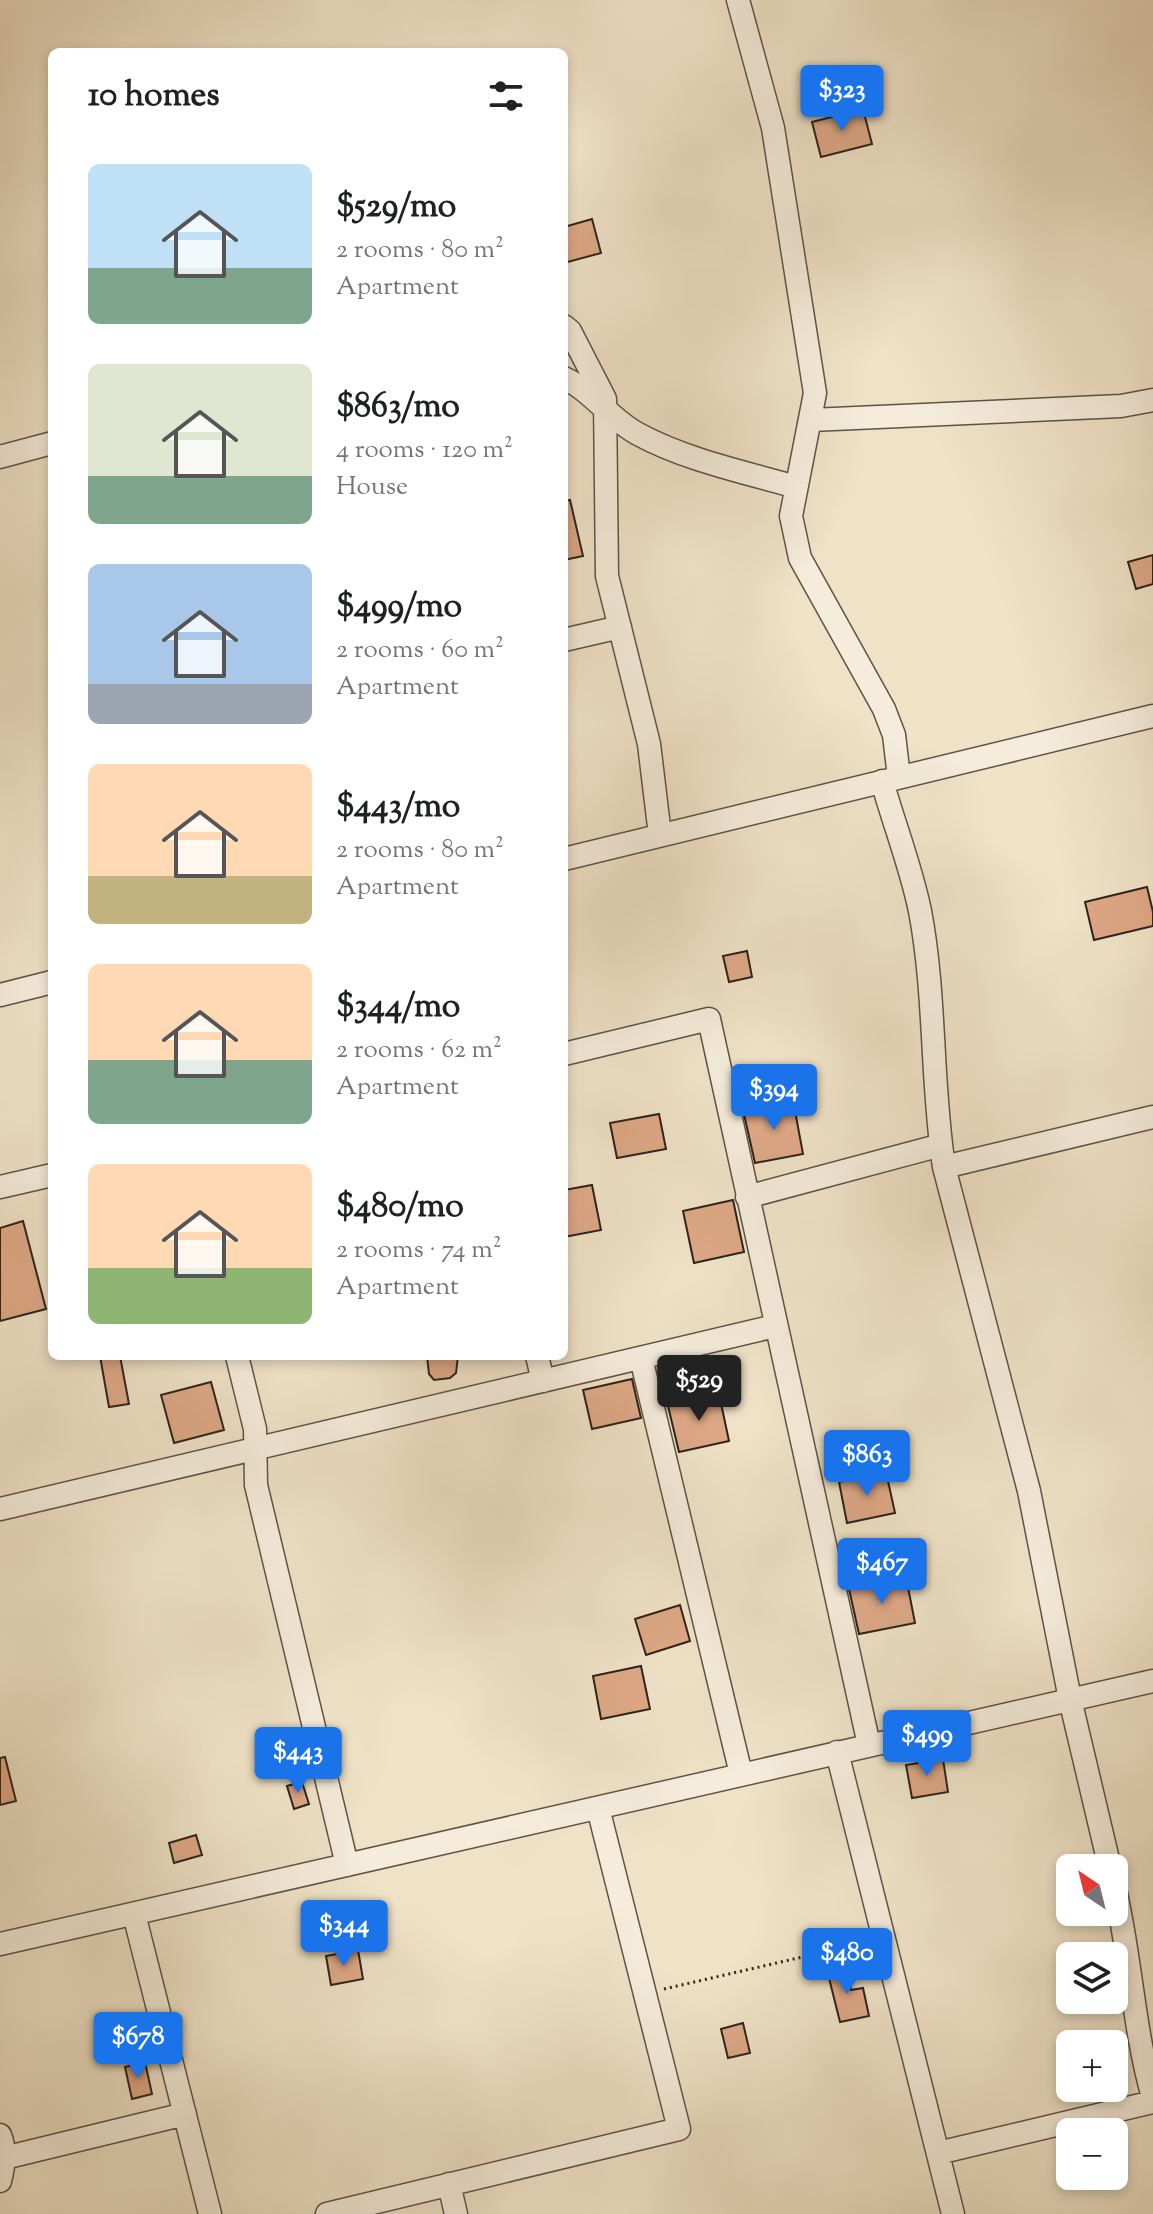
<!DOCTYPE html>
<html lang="en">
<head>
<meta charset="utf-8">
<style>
  :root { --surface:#fff; --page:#f6f6f6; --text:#202124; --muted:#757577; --accent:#1a73e8 }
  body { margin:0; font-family:"Sorts Mill Goudy",serif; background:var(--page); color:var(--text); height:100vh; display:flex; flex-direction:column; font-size:30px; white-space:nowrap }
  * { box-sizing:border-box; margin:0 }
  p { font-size:26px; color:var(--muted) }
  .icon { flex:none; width:44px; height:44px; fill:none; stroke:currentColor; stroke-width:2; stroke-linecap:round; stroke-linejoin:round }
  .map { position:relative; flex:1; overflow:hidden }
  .details { position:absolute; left:48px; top:48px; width:520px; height:1312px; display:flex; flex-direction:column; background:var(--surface); border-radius:12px; box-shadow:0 4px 12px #0003 }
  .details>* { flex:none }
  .needle { width:52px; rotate:325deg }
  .fabs { position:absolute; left:1056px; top:1854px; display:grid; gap:16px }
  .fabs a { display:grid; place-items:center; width:72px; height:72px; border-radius:12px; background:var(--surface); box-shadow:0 4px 12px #0003; font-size:40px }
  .price { position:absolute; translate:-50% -68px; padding:0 18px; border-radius:8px; background:var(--accent); color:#fff; font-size:26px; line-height:52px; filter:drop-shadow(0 2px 4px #0008) }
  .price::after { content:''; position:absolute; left:50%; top:48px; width:24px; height:18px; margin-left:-12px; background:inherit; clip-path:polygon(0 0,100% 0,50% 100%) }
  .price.active { background:#222; color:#fff }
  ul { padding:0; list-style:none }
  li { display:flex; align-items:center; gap:24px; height:200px; padding:0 40px }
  li span { display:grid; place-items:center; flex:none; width:224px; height:160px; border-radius:12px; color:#555 }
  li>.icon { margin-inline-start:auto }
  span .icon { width:96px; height:96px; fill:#fffc; stroke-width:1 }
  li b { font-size:34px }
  h2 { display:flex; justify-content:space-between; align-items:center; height:96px; padding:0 40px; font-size:34px }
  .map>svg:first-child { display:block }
  .building { fill:#dea886; stroke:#2d231b; stroke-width:2 }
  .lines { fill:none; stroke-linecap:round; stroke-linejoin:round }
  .minor-casing { stroke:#5e5346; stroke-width:25 }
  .path { stroke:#2d231b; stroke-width:3; stroke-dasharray:2 4; stroke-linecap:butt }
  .minor { stroke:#f5ecdb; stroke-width:22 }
</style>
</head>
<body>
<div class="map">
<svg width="1153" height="2214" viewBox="0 0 1153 2214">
  <rect width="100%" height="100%" fill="#efe2c7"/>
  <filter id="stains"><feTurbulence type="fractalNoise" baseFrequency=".0025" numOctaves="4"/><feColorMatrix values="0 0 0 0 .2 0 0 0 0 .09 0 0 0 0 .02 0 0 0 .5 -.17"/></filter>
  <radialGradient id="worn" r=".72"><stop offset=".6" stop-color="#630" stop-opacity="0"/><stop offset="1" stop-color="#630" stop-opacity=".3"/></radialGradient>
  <path class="building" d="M863,109l9,35 -51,13 -9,-35z
    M592,219l9,34 -37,10v-36z
    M570,500l13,56 -19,4v-59z
    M1153,555v29l-17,5 -8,-27z
    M1147,887l6,25v14l-59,14 -9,-38z
    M747,951l5,26 -23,5 -6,-26z
    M793,1100l10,54 -48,9 -12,-53z
    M659,1114l7,35 -49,9 -7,-35z
    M592,1185l9,45 -37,7v-47z
    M733,1200l11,52 -50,11 -11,-52z
    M23,1221l23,88 -46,12v-93z
    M100,1356h20l9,48 -20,3z
    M427,1356h31l-2,17 -6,5 -16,2 -5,-6z
    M632,1379l9,39 -49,11 -9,-39z
    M211,1382l13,48 -50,13 -13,-48z
    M719,1394l10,47 -50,11 -11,-46z
    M886,1472l9,41 -48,10 -8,-41z
    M906,1577l9,46 -56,11 -10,-45z
    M680,1605l10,36 -44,14 -11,-36z
    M641,1666l9,43 -49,10 -8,-43z
    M5,1757l11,44 -16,4v-47z
    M943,1759l5,33 -36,6 -6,-33z
    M302,1782l7,22 -15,5 -7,-23z
    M196,1835l6,20 -28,8 -5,-20z
    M358,1950l5,29 -32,6 -5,-29z
    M847,1966l4,24 12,-2 6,28 -29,6 -13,-52z
    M743,2023l7,30 -22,5 -7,-29z
    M145,2062l7,32 -20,5 -7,-32z"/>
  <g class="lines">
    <g class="minor-casing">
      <path id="minor" d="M738,0l35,128 42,265 -24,123 9,42 84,151 10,26 5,42
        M564,326l6,5 35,68 2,177 42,168 11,91
        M564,378c28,13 46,41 74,56 48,26 106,38 158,53
        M811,420l310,-14 32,-6
        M0,457l52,-14
        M564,640l56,-13
        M882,781c12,43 29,86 38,130 16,84 11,172 24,256l85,324 41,208 40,169
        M564,859l589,-143
        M0,995l52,-13
        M564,1054l145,-35 160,726
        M944,1167l209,-50
        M0,1187l52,-12
        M747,1197l194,-52
        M237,1356l18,73 1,56 91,380
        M537,1356l6,25
        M641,1358l100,416
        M0,1509l775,-183
        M837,1752l116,462
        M1114,1885c17,70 19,143 39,212
        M134,1914l76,300
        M0,1944l1153,-263
        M0,2135c6,15 4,31 0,46
        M938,2153l215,-51
        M4,2158l181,-44
        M449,2184l7,30
        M327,2214l352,-85 -81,-321"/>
    </g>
    <path class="path" d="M664,1989l199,-46"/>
    <use href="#minor" class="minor"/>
  </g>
  <rect width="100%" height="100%" filter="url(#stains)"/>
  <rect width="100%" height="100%" fill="url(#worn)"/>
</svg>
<div class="fabs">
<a><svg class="needle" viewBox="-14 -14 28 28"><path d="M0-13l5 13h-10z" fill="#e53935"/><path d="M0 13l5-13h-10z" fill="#757577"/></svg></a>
<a><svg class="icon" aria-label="layers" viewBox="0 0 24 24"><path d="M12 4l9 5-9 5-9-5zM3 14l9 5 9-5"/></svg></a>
<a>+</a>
<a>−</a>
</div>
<b class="price" style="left:842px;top:133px">$323</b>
<b class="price" style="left:774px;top:1132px">$394</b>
<b class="price active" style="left:699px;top:1423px">$529</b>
<b class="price" style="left:867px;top:1498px">$863</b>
<b class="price" style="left:882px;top:1606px">$467</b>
<b class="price" style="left:927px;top:1778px">$499</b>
<b class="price" style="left:298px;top:1795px">$443</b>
<b class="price" style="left:344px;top:1968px">$344</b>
<b class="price" style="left:847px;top:1996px">$480</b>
<b class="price" style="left:138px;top:2080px">$678</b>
<section class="details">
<h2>10 homes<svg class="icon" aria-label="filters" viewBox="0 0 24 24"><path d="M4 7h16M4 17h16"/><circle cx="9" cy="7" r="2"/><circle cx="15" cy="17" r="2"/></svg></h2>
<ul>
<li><span style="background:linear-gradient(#bfe0f5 65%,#7fa58c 0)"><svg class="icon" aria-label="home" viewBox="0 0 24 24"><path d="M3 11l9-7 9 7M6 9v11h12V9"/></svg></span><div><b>$529/mo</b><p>2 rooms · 80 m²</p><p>Apartment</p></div></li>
<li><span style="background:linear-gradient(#dfe7d0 70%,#7fa58c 0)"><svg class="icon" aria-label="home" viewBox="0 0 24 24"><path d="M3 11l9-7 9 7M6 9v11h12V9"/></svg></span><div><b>$863/mo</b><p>4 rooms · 120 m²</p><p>House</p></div></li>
<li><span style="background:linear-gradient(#a9c7e8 75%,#9aa5b1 0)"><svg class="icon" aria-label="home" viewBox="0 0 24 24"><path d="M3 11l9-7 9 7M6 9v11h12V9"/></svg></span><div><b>$499/mo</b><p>2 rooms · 60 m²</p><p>Apartment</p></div></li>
<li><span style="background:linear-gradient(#ffd9b3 70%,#c2b280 0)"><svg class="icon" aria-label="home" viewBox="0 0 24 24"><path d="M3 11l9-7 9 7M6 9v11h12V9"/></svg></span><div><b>$443/mo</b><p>2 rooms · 80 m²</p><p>Apartment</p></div></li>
<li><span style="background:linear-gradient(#ffd9b3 60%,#7fa58c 0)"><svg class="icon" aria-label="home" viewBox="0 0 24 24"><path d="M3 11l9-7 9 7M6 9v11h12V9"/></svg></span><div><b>$344/mo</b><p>2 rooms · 62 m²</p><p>Apartment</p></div></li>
<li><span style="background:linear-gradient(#ffd9b3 65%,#8fb573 0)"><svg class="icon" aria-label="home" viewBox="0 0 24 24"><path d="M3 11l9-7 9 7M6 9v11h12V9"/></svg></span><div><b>$480/mo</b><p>2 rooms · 74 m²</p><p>Apartment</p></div></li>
</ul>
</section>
</div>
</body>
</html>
